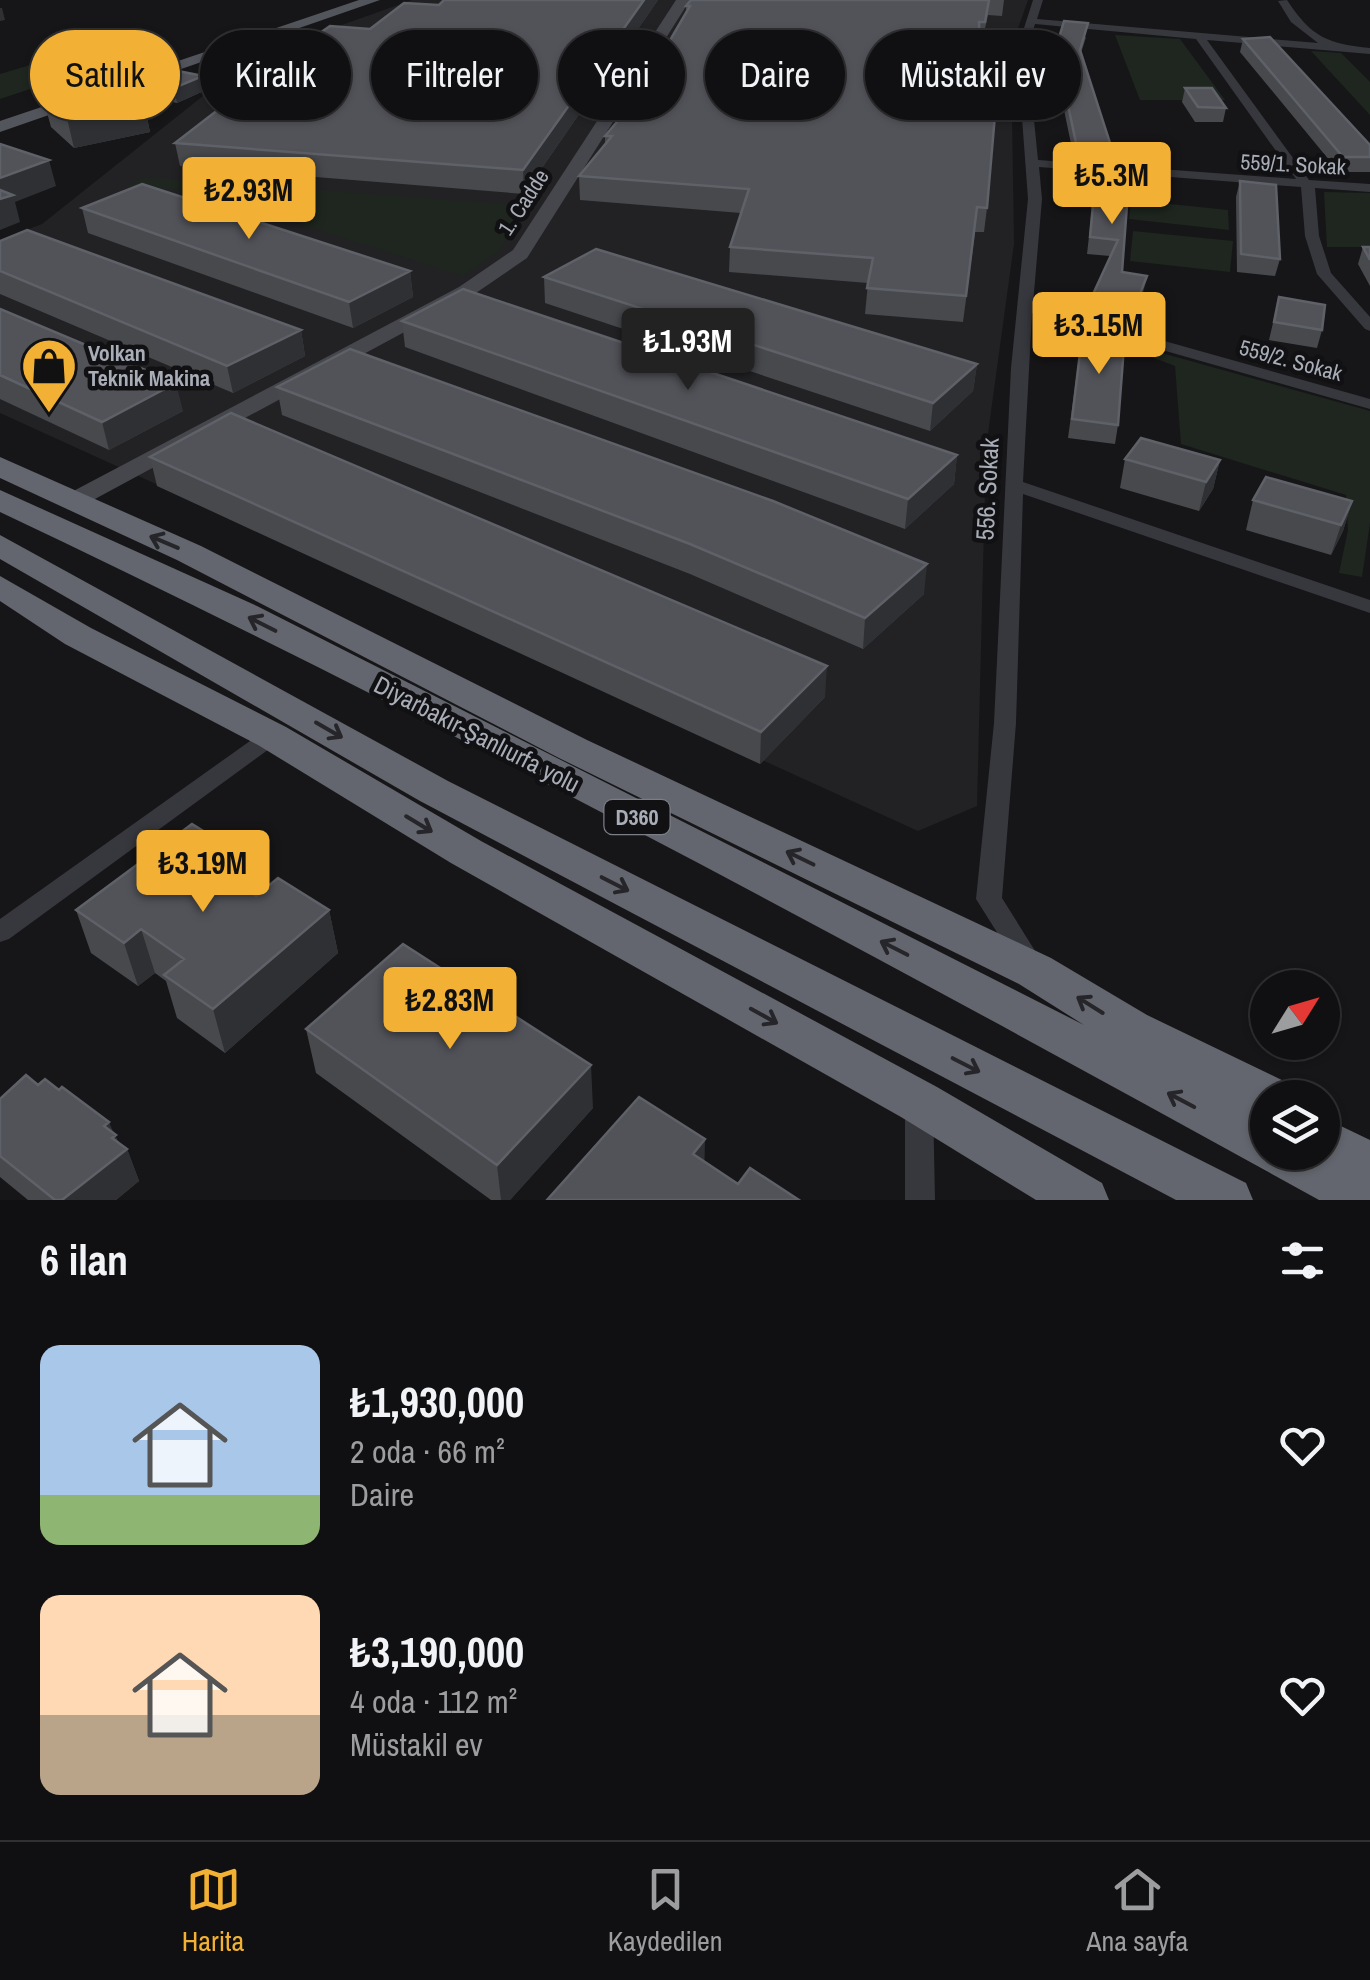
<!DOCTYPE html>
<html lang="tr">
<head>
<meta charset="utf-8">
<style>
  :root { --surface:#101012; --page:#1e1e20; --text:#f1f3f6; --muted:#9c9d9f; --line:#303032; --accent:#f2b134 }
  body { margin:0; font-family:"Archivo Narrow",sans-serif; background:var(--page); color:var(--text); height:100vh; display:flex; flex-direction:column; font-size:38px; white-space:nowrap }
  * { box-sizing:border-box; margin:0 }
  p { font-size:32px; color:var(--muted) }
  .icon { flex:none; width:55px; height:55px; fill:none; stroke:currentColor; stroke-width:2; stroke-linecap:round; stroke-linejoin:round }
  .map { position:relative; height:1200px; overflow:hidden }
  .panel { display:flex; flex-direction:column; background:var(--surface); flex:1 }
  .panel>* { flex:none }
  .hud { position:absolute; left:30px; top:30px; width:1310px; height:90px; display:flex; gap:20px }
  .needle { width:65px; rotate:53deg }
  .fabs { position:absolute; left:1250px; top:970px; display:grid; gap:20px }
  .fabs a { display:grid; place-items:center; width:90px; height:90px; border-radius:50%; background:var(--surface); box-shadow:0 2px 8px #0004,0 0 0 2px var(--line); font-size:50px }
  .price { position:absolute; translate:-50% -85px; padding:0 22px; border-radius:10px; background:var(--accent); color:#111; font-size:32px; line-height:65px; filter:drop-shadow(0 2px 5px #0008) }
  .price::after { content:''; position:absolute; left:50%; top:60px; width:30px; height:22px; margin-left:-15px; background:inherit; clip-path:polygon(0 0,100% 0,50% 100%) }
  .price.active { background:#222; color:#fff }
  ul { padding:0; list-style:none }
  li { display:flex; align-items:center; gap:30px; height:250px; padding:0 40px }
  li span { display:grid; place-items:center; flex:none; width:280px; height:200px; border-radius:20px; color:#555 }
  li>.icon { margin-inline-start:auto }
  span .icon { width:120px; height:120px; fill:#fffc; stroke-width:1 }
  li b { font-size:42px }
  h2 { display:flex; justify-content:space-between; align-items:center; height:120px; padding:0 40px; font-size:42px }
  .chip { padding:0 35px; border-radius:45px; background:var(--surface); box-shadow:0 2px 8px #0004,0 0 0 2px var(--line); font-size:35px; line-height:90px }
  .chip.active { background:var(--accent); color:#111 }
  .dock { display:flex; justify-content:space-around; align-items:center; height:140px; border-top:2px solid var(--line); background:var(--surface); font-size:28px; color:var(--muted) }
  .dock a { display:grid; justify-items:center; gap:5px }
  .dock .active { color:var(--accent) }
  .map>svg:first-child { display:block }
  .built { fill:#222225 }
  .green { fill:#1e261f }
  .lines { fill:none; stroke-linecap:round; stroke-linejoin:round }
  .street { fill:#37383d; fill-rule:evenodd }
  .secondary { fill:#45474d; fill-rule:evenodd }
  .primary { fill:#53555c; fill-rule:evenodd }
  .highway { fill:#63666e; fill-rule:evenodd }
  .wall { fill:#47494d }
  .shaded-wall { fill:#2f3033 }
  .building { fill:#525359; stroke:#5f6168; stroke-width:2.5 }
  .oneway { stroke:#26262a }
  .labels { text-anchor:middle; dominant-baseline:central; stroke-width:9; stroke-linejoin:round; paint-order:stroke }
  .far-street-label { font-size:22px; fill:#a8adb8; stroke:#111113 }
  .far-poi-label { font-size:22px; font-weight:bold; fill:#a8adb8; stroke:#111113; text-anchor:start }
  .shield { fill:#111113; stroke:#7b7e86; stroke-width:2.5 }
  .shield-label { font-size:22px; font-weight:bold; fill:#a8adb8 }
  .street-label { font-size:25px; fill:#a8adb8; stroke:#111113 }
</style>
</head>
<body>
<div class="map">
<svg width="1370" height="1200" viewBox="0 0 1370 1200">
  <rect width="100%" height="100%" fill="#161618"/>
  <path class="built" d="M412,0h616l-17,48 3,196 -28,204 -9,358 -59,25 -918,-418v-173l42,-16 210,-167z"/>
  <path class="green" d="M1115,35l65,4 45,61h-85z
    M91,47l9,5 2,13 -102,34v-25z
    M1311,51l30,2 29,29v33z
    M145,177l382,29 -28,45 -36,25 -270,-86 -68,-4z
    M1324,192l46,1v54h-43z
    M1131,200l97,10 1,20 -100,-11z
    M1133,231l100,10 -3,31 -100,-11z
    M1133,345l237,66v112l-8,54 -23,-4 9,-43 -2,-35 -165,-51 -6,-78 -42,-16z"/>
  <g class="lines">
    <path class="street" d="M1033,0h10l-6,19 281,24 -27,-21 -13,-21 9,-1c24,37 41,44 83,48v6l-163,-14 102,140 61,4v8l-55,-4 4,48 12,37 39,44v14l-5,-2 -48,-55 -12,-38 -4,-49 -262,-20 3,32 -9,105 337,95v10l-338,-96 -9,169 347,118v13l-347,-119 -7,229 -14,175 40,64 -4,7 -9,3 -9,-3 -44,-70 18,-176 17,-355 17,-169 -11,-149zM1035,24l161,15 100,140 -258,-19 -11,-110z
      M272,728l8,3 3,5 -3,5 -271,198 -9,3v-23l264,-188z
      M919,1090l10,3 4,9 2,98h-30v-98l4,-9z"/>
    <path class="secondary" d="M676,0h14l-163,258 -54,37 -391,211h-18l-4,-5 4,-5 395,-209 54,-37z"/>
    <path class="primary" d="M359,0h21l-380,132v-11z"/>
    <path class="highway" d="M0,457l201,89 386,194 464,218 96,57 141,68 7,15h-27v21l-11,-4 11,5v32h54v-35l48,23v60h-51c-432,-239 -871,-476 -1319,-688v-22l257,116 827,419 -65,-41 -460,-226 -382,-198 -177,-82z
      M0,535l448,246 798,402 7,17h-77l-756,-399 -420,-242z
      M0,576l91,52 195,99 195,114 456,246 165,96 7,17h-73l-135,-83 -450,-254 -193,-118 -193,-101 -65,-43z"/>
  </g>
  <path class="wall" d="M444,0h214l-134,194 -344,-28 -5,-23 63,-49v-4l132,-61 69,-24z
    M691,0h313l-2,16 -14,-1 -6,27h-2l-3,59 10,107 -3,24h-9l-12,90 -98,-8 3,-31 -139,-11 1,-25 11,-34 -161,-13 -1,-24 26,-31v-9l17,-20 43,-67 21,-36v-7z
    M1086,37l-5,16 30,93 -2,14 13,112 21,22 -9,23 -43,-8 3,-17 16,-36 -23,-2 5,-44 -10,-36 2,-15 -10,-1 -20,-96 2,-14z
    M1243,39l127,106v27h-31l-99,-120z
    M143,82l63,8 -29,13 -31,-7z
    M1185,88l41,20 -3,14h-28l-13,-20z
    M43,98l101,5 6,29 -76,16 -23,-21z
    M1240,181l40,78 -5,17 -38,-4 -1,-75z
    M82,208l328,63 3,26 -60,31 -265,-95z
    M0,241l301,89 4,26 -72,37 -233,-99z
    M1363,247h7v39l-12,-22z
    M544,277l433,87 -4,27 -43,40 -385,-128z
    M1279,297l43,33 -5,18 -48,-8z
    M0,309l183,102 -74,39 -109,-51z
    M402,321l555,134 -3,29 -49,45 -500,-182z
    M1083,328l35,97 -3,19 -47,-6z
    M277,387l647,207 -61,55 -173,-75 -408,-159z
    M150,457l675,240 -65,67 -603,-278z
    M1125,459l95,1 -7,29 -14,22 -79,-23z
    M1253,500l99,1 -9,30 -12,24 -85,-25z
    M236,851l9,38 11,7 73,14 9,43 -113,100 -48,-35 -11,-37 -11,-8 -17,13 -47,-33 -15,-43z
    M306,1029l287,79 -83,92h-19l-175,-127z
    M38,1085l76,49 5,9 8,6 12,32 -23,19h-88l-28,-23v-78z"/>
  <path class="shaded-wall" d="M644,0h14l-134,194 -1,-24z
    M0,8h2l3,12 -5,1z
    M203,76l3,14 -29,13 -3,-15z
    M144,103l6,29 -76,16 -7,-30z
    M49,160l7,26 -41,16 5,20 -20,8v-52z
    M410,271l3,26 -60,31 -4,-26z
    M1147,276l-4,18 -9,23 4,-18z
    M301,330l4,26 -72,37 -6,-27z
    M977,364l-4,27 -43,40 3,-28z
    M176,383l7,28 -74,39 -7,-28z
    M957,455l-3,29 -49,45 3,-30z
    M1220,460l-7,29 -14,22 7,-29z
    M1352,501l-9,30 -12,24 10,-30z
    M927,564l-3,30 -61,55 2,-31z
    M827,666l-2,31 -65,67 1,-32z
    M236,851l10,43 -33,-25z
    M329,910l9,43 -113,100 -12,-44z
    M141,929l14,44 -17,13 -14,-43z
    M591,1065l2,43 -83,92h-9l-4,-35z
    M109,1122l13,30 5,-3 12,32 -23,19h-54l42,-74z
    M705,1139l-1,44 -11,-29z"/>
  <path class="building" d="M444,0h200l-121,170 -348,-27 70,-54 -7,1 92,-64 40,3 34,-26 35,2z
    M691,0h298l-4,22h-6l2,50 -5,29 20,2 -9,105 -10,-1 -11,89 -99,-8 6,-30 -143,-11 19,-58 -170,-13 33,-40h-7l17,-20 38,-68 5,1 25,-43h-4z
    M1064,21l24,2 -8,27 31,96 -35,-3 -20,-95z
    M1270,37l100,108v12h-27l-100,-118z
    M173,70l30,6 -29,12 -31,-6z
    M113,80l31,23 -77,15 -24,-20z
    M1185,88h27l14,20 -28,-1z
    M0,144l49,16 -49,18z
    M1085,158l30,3 13,31 -6,80 25,4 -9,23 -44,-7 24,-52 -28,-3 4,-43z
    M1240,181l36,4 4,74 -39,-5z
    M142,184l268,87 -61,31 -267,-94z
    M0,190l13,5 -13,4z
    M27,230l274,100 -74,36 -227,-95v-30z
    M1363,247h7v13z
    M596,249l381,115 -44,39 -389,-126z
    M463,289l494,166 -49,44 -506,-178z
    M1279,297l46,8 -3,25 -48,-8z
    M0,309l176,74 -74,39 -102,-47z
    M1083,328l42,5 -7,92 -46,-6z
    M350,349l423,152 154,63 -62,54 -175,-74 -413,-157z
    M231,413l596,253 -66,66 -611,-275z
    M1141,438l79,22 -14,22 -81,-23z
    M1266,477l86,24 -11,24 -88,-25z
    M192,824l44,27 -23,18 43,27 22,-18 51,32 -116,99 -49,-34 20,-16 -43,-30 -17,14 -48,-33z
    M403,944l188,121 -94,100 -191,-136z
    M26,1075l12,10 7,-6 14,11 3,-3 47,35 -5,4 12,9 -4,3 15,11 -65,51h-7l-55,-44v-57z
    M639,1097l66,42 -12,15 45,30 12,-16 49,32h-252z"/>
  <defs><path id="oneway-shaft" d="M-6 0H5M1.5-3L5.5 0L1.5 3" fill="none" stroke-width="1.6" stroke-linecap="round" stroke-linejoin="round" transform="scale(2.5)"/></defs>
  <g class="oneway">
    <use href="#oneway-shaft" transform="translate(164 542) rotate(-157)"/>
    <use href="#oneway-shaft" transform="translate(262 624) rotate(-153)"/>
    <use href="#oneway-shaft" transform="translate(329 730) rotate(30)"/>
    <use href="#oneway-shaft" transform="translate(419 824) rotate(31)"/>
    <use href="#oneway-shaft" transform="translate(800 858) rotate(-154)"/>
    <use href="#oneway-shaft" transform="translate(615 884) rotate(27)"/>
    <use href="#oneway-shaft" transform="translate(894 948) rotate(-153)"/>
    <use href="#oneway-shaft" transform="translate(1090 1005) rotate(-148)"/>
    <use href="#oneway-shaft" transform="translate(764 1016) rotate(29)"/>
    <use href="#oneway-shaft" transform="translate(966 1065) rotate(27)"/>
    <use href="#oneway-shaft" transform="translate(1181 1100) rotate(-152)"/>
  </g>
  <defs>
    <g id="shop-pin" transform="scale(2.875)"><path d="M0 17L-7.5 6A9.5 9.5 0 1 1 7.5 6Z" fill="#f2b134" stroke="#111113"/><path d="M-5-2.5h2.3a2.7 3.5 0 0 1 5.4 0H5L5.5 6h-11ZM-1.5-2.5h3a1.5 2.3 0 0 0-3 0Z" fill="#111"/></g>
  </defs>
  <g fill-rule="evenodd">
    <use href="#shop-pin" x="49" y="366"/>
  </g>
  <g class="labels">
    <g class="far-street-label">
      <text transform="translate(1293 164) rotate(3)">559/1. Sokak</text>
      <text transform="translate(523 202) rotate(-57)">1. Cadde</text>
      <text transform="translate(1291 360) rotate(15)">559/2. Sokak</text>
    </g>
    <g class="far-poi-label">
      <text x="88" y="353">Volkan<tspan x="88" dy="25">Teknik Makina</tspan></text>
    </g>
    <rect class="shield" x="604.5" y="800" width="65" height="34" rx="8"/>
    <g class="shield-label">
      <text x="637" y="817">D360</text>
    </g>
    <g class="street-label">
      <text transform="translate(987 489) rotate(-87)">556. Sokak</text>
      <text transform="translate(477 734) rotate(27)">Diyarbakır-Şanlıurfa yolu</text>
    </g>
  </g>
</svg>
<div class="fabs">
<a><svg class="needle" viewBox="-14 -14 28 28"><path d="M0-13l5 13h-10z" fill="#e53935"/><path d="M0 13l5-13h-10z" fill="#9c9d9f"/></svg></a>
<a><svg class="icon" aria-label="layers" viewBox="0 0 24 24"><path d="M12 4l9 5-9 5-9-5zM3 14l9 5 9-5"/></svg></a>
</div>
<b class="price" style="left:1112px;top:227px">₺5.3M</b>
<b class="price" style="left:249px;top:242px">₺2.93M</b>
<b class="price" style="left:1099px;top:377px">₺3.15M</b>
<b class="price active" style="left:688px;top:393px">₺1.93M</b>
<b class="price" style="left:203px;top:915px">₺3.19M</b>
<b class="price" style="left:450px;top:1052px">₺2.83M</b>
<div class="hud">
<a class="chip active">Satılık</a>
<a class="chip">Kiralık</a>
<a class="chip">Filtreler</a>
<a class="chip">Yeni</a>
<a class="chip">Daire</a>
<a class="chip">Müstakil ev</a>
</div>
</div>
<section class="panel">
<h2>6 ilan<svg class="icon" aria-label="filters" viewBox="0 0 24 24"><path d="M4 7h16M4 17h16"/><circle cx="9" cy="7" r="2"/><circle cx="15" cy="17" r="2"/></svg></h2>
<ul>
<li><span style="background:linear-gradient(#a9c7e8 75%,#8fb573 0)"><svg class="icon" aria-label="home" viewBox="0 0 24 24"><path d="M3 11l9-7 9 7M6 9v11h12V9"/></svg></span><div><b>₺1,930,000</b><p>2 oda · 66 m²</p><p>Daire</p></div><svg class="icon" aria-label="heart" viewBox="0 0 24 24"><path d="M12 20l-8-8c-3-5 5-10 8-4 3-6 11-1 8 4z"/></svg></li>
<li><span style="background:linear-gradient(#ffd9b3 60%,#b9a48a 0)"><svg class="icon" aria-label="home" viewBox="0 0 24 24"><path d="M3 11l9-7 9 7M6 9v11h12V9"/></svg></span><div><b>₺3,190,000</b><p>4 oda · 112 m²</p><p>Müstakil ev</p></div><svg class="icon" aria-label="heart" viewBox="0 0 24 24"><path d="M12 20l-8-8c-3-5 5-10 8-4 3-6 11-1 8 4z"/></svg></li>
</ul>
</section>
<nav class="dock">
<a class="active"><svg class="icon" aria-label="map" viewBox="0 0 24 24"><path d="M3 6l6-2 6 2 6-2v14l-6 2-6-2-6 2zM9 4v14M15 6v14"/></svg>Harita</a>
<a><svg class="icon" aria-label="saved" viewBox="0 0 24 24"><path d="M7 4h10v16l-5-4-5 4z"/></svg>Kaydedilen</a>
<a><svg class="icon" aria-label="home" viewBox="0 0 24 24"><path d="M3 11l9-7 9 7M6 9v11h12V9"/></svg>Ana sayfa</a>
</nav>
</body>
</html>
